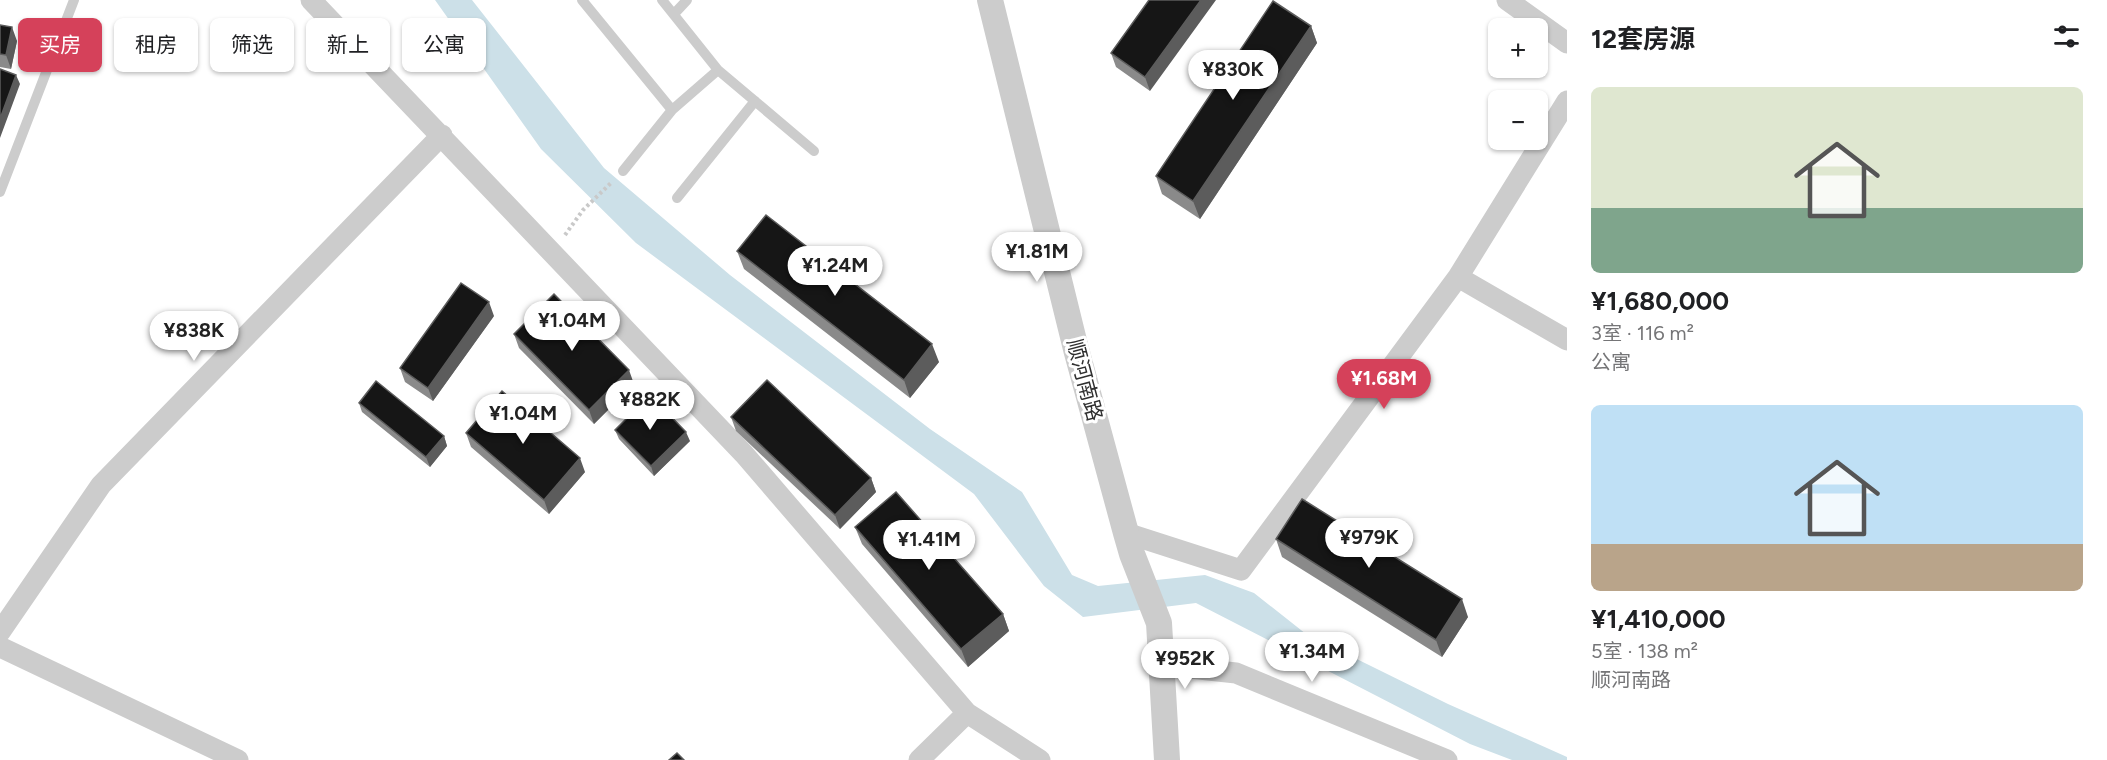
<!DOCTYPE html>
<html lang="zh">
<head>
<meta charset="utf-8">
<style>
  :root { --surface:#fff; --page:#f6f6f6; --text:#202124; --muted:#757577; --accent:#d5415a }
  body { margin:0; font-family:Figtree,"Noto Sans SC",sans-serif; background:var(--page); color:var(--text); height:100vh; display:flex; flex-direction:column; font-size:22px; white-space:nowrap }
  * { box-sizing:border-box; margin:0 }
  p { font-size:20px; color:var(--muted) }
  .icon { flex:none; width:33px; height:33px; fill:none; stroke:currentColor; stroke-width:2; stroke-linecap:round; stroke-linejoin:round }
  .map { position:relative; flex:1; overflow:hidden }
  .sheet { display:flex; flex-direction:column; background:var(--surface); width:540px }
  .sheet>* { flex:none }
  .guide { position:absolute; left:18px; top:18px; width:570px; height:54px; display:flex; gap:12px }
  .tools { position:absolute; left:1488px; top:18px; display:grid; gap:12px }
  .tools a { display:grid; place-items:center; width:60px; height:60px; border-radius:9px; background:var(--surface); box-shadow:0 2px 4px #0004; font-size:30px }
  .price { position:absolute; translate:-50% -51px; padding:0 14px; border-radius:21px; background:#fff; color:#222; font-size:20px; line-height:39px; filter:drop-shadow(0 2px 3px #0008) }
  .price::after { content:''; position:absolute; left:50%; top:36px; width:18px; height:14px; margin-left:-9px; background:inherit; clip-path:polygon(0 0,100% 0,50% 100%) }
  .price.active { background:var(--accent); color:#fff }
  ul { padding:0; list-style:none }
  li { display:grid; align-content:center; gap:12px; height:318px; padding:0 24px }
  li span { display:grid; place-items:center; height:186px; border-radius:9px; color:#555 }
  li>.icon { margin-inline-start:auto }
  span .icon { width:108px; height:108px; fill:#fffc; stroke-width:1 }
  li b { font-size:26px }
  h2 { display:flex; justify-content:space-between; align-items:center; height:72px; padding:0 24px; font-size:26px }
  .chip { padding:0 21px; border-radius:9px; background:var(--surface); box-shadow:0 2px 4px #0004; font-size:21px; line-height:54px }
  .chip.active { background:var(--accent); color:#fff }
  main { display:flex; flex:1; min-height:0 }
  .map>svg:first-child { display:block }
  .water { fill:#cce0e8 }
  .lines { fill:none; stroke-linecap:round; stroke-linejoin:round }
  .path { stroke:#c9c9c9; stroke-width:4; stroke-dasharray:3 3; stroke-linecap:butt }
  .service { stroke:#ccc; stroke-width:10 }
  .minor { stroke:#ccc; stroke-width:21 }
  .tertiary { stroke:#ccc; stroke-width:26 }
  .wall { fill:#8a8a8a }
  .shaded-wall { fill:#5c5c5c }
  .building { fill:#161616; stroke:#5c5c5c; stroke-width:1.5 }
  .labels { text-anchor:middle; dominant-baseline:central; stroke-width:6; stroke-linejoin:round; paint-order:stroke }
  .street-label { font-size:21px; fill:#2f2f2f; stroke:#fff }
</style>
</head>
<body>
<main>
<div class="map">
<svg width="1567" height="760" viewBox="0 0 1567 760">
  <rect width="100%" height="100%" fill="#fff"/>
  <path class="water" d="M435,0h37l132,168 126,107 200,154 92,63 50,83 26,11 107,-11 49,18 52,41 142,70 119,53v3h-55l-42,-16 -274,-141 -113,14 -39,-31 -70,-92 -338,-251 -95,-94z"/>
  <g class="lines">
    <path class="path" d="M565,235l18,-25 29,-28"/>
    <path class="service" d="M582,0l90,110
      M662,0l56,70 96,81
      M674,14l13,-14
      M623,171l49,-61 46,-40
      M0,192l74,-192
      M677,198l78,-97"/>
    <path class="minor" d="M311,0l433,454 223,259 73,47
      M1507,0l60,43
      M1458,277l109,63
      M1126,533l115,37 217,-293 109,-176
      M0,632l101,-147 341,-350
      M0,647l238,113
      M1162,665l74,8 211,87
      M919,760l48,-47"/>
    <path class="tertiary" d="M990,0l86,349 50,184 6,21 27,69 8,137"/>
  </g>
  <path class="wall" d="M1149,0l1,91 -34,-24 -5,-14z
    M0,25l17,16 -6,28 -11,-2z
    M1311,26l6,17 -117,176 -38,-25 -6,-18z
    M737,251l202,111 -29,36 -166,-129z
    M494,316l-61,85 -28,-19 -5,-14z
    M514,334l120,50 -40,40 -75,-76z
    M359,403l85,33 3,10 -17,21 -68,-55z
    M731,417l140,61 5,14 -36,37 -104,-98z
    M615,430l75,11 -36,35 -35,-37z
    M466,433l119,39 -36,42 -78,-67z
    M855,527l148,87 6,17 -41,36 -106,-123z
    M1276,539l192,78 -26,40 -160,-100z"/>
  <path class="shaded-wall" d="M1201,0h15l-66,91 -5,-14z
    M1311,26l6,17 -117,176 -7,-18z
    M12,27l5,14 -6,28 -5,-14z
    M16,75l4,9 -20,54v-19z
    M489,302l5,14 -61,85 -5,-13z
    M932,344l7,18 -29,36 -6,-18z
    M629,370l5,14 -40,40 -5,-14z
    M686,432l4,9 -36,35 -3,-10z
    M444,436l3,10 -17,21 -4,-10z
    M580,458l5,14 -36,42 -5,-14z
    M871,478l5,14 -36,37 -5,-14z
    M1462,599l6,18 -26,40 -6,-17z
    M1003,614l6,17 -41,36 -7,-18z"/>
  <path class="building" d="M1149,0h52l-56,77 -34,-24z
    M1273,1l38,25 -118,175 -37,-25z
    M0,25l12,2 -6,28 -6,-1z
    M0,69l16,6 -16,44z
    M766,215l166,129 -28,36 -167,-129z
    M461,283l28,19 -61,86 -28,-20z
    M554,294l75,76 -40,40 -75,-76z
    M767,380l104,98 -36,37 -104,-98z
    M376,381l68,55 -18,21 -67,-54z
    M502,391l78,67 -36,42 -78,-67z
    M650,395l36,37 -35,34 -36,-36z
    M896,492l107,122 -42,35 -106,-122z
    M1302,499l160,100 -26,41 -160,-101z
    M677,753l7,7h-15z"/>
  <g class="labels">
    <g class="street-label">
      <text transform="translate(1085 380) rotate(75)">顺河南路</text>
    </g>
  </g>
</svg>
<div class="tools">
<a>+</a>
<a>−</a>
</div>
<b class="price" style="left:1233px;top:101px">¥830K</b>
<b class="price" style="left:1037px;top:283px">¥1.81M</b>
<b class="price" style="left:835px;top:297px">¥1.24M</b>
<b class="price" style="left:572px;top:352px">¥1.04M</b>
<b class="price" style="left:194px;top:362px">¥838K</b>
<b class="price active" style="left:1384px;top:410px">¥1.68M</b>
<b class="price" style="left:650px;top:431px">¥882K</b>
<b class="price" style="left:523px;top:445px">¥1.04M</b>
<b class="price" style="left:1369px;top:569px">¥979K</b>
<b class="price" style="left:929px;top:571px">¥1.41M</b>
<b class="price" style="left:1312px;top:683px">¥1.34M</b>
<b class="price" style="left:1185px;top:690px">¥952K</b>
<div class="guide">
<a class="chip active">买房</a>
<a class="chip">租房</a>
<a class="chip">筛选</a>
<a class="chip">新上</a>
<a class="chip">公寓</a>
</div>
</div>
<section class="sheet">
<h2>12套房源<svg class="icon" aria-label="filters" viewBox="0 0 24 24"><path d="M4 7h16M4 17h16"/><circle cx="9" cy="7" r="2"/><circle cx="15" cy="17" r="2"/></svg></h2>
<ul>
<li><span style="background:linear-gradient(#dfe7d0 65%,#7fa58c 0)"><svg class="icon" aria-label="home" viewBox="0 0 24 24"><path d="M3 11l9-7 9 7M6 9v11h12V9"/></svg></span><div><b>¥1,680,000</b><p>3室 · 116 m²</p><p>公寓</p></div></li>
<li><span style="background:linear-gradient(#bfe0f5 75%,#b9a48a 0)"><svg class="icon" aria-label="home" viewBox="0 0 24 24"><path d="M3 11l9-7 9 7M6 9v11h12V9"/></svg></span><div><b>¥1,410,000</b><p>5室 · 138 m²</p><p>顺河南路</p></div></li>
</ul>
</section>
</main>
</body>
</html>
